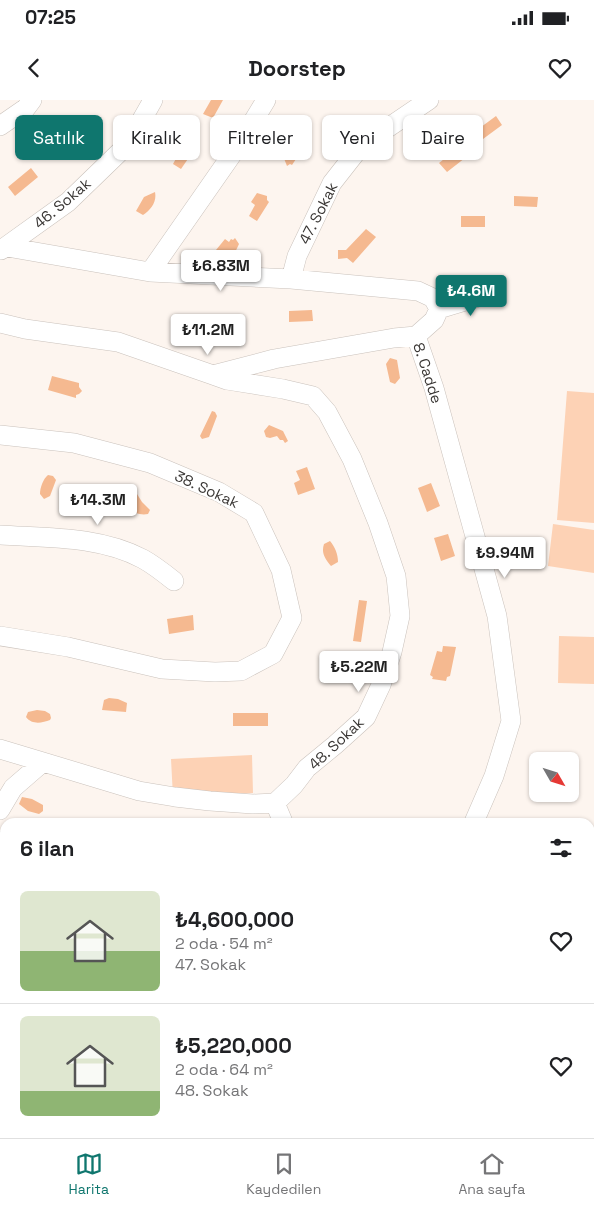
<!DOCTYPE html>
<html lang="tr">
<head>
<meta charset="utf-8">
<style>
  :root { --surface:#fff; --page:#f2f2f2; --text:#202124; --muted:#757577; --line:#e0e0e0; --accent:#0f766e }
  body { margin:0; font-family:"Space Grotesk",sans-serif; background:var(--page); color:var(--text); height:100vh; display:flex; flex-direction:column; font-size:19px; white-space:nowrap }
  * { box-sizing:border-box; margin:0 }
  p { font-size:16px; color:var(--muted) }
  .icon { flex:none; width:28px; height:28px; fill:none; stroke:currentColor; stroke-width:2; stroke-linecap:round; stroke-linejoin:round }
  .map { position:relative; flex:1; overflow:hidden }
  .side { position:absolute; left:0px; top:718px; width:595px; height:321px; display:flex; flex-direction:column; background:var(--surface); border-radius:15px 15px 0 0; box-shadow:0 1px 4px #0004 }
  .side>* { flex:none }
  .hud { position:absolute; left:15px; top:15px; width:565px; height:45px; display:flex; gap:10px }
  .needle { width:32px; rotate:129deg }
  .controls { position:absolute; left:529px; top:652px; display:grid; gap:10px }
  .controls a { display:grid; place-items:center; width:50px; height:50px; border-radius:8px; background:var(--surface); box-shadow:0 1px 4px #0004; font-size:25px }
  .price { position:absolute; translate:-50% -42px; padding:0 11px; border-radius:5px; background:#fff; color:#222; font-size:16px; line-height:32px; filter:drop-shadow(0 1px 2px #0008) }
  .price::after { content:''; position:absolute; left:50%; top:30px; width:15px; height:11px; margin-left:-8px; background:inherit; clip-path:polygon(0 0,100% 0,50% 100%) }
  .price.active { background:var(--accent); color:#fff }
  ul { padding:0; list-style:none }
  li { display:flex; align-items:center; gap:15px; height:125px; padding:0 20px }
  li+li { border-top:1px solid var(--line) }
  li span { display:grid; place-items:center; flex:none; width:140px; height:100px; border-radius:8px; color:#555 }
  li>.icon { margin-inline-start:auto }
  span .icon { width:60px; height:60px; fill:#fffc; stroke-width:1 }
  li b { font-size:21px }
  h2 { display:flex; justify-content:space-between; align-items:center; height:60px; padding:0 20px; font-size:21px }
  .chip { padding:0 18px; border-radius:8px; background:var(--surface); box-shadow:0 1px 4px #0004; font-size:18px; line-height:45px }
  .chip.active { background:var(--accent); color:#fff }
  .status { display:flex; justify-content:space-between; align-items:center; height:35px; padding:0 25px; background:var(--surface); direction:ltr }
  .status svg { height:14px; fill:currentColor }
  header { display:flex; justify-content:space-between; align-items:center; height:65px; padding:0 20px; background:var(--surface); font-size:22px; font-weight:600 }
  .tab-bar { display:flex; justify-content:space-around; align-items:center; height:70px; border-top:1px solid var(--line); background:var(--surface); font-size:14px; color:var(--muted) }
  .tab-bar a { display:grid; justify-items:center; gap:2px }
  .tab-bar .active { color:var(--accent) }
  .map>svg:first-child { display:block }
  .green { fill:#fdd2b5 }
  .water { fill:#f5b990 }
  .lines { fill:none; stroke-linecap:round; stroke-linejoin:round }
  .minor-casing { stroke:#cac2bc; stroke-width:20 }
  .minor { stroke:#fff; stroke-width:19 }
  .labels { text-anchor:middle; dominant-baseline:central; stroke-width:4; stroke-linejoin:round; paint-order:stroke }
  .street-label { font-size:15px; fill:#3a3735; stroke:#fff }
</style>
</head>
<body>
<div class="status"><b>07:25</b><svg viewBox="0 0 49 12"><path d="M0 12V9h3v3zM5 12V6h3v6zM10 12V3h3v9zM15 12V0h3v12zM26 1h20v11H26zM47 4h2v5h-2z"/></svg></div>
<header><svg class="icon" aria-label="back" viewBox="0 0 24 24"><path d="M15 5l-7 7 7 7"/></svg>Doorstep<svg class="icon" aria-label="heart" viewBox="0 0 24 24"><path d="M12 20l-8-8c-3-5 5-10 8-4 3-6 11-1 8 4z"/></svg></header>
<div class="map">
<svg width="594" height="1038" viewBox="0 0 594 1038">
  <rect width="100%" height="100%" fill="#fdf5ef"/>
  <path class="green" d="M567,291l27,2v130l-37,-3z
    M553,424l41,6v43l-46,-7z
    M559,536l35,1v47l-36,-1z
    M252,655l1,38 -80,4 -2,-38z"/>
  <path class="water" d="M211,0h12l-10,18 -10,-4z
    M496,16l6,9 -19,14 -6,-9z
    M293,40l11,7 -12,18 -2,-1 -3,2 -4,-10z
    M186,46l5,2 1,5 -11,16 -8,-5 6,-11z
    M458,48l7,10 -18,14 -8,-9z
    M31,68l7,9 -23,19 -7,-9z
    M155,92c2,10 -4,18 -12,23l-7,-4 8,-14z
    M257,93l10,3v4l2,2 -12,19 -8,-5 6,-11 -4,-3z
    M514,96l24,1 -1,10 -23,-1z
    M461,116h24v11h-24z
    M366,129l10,8 -23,26 -6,-5 -9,1v-9h8z
    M235,138l4,6c-4,8 -7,19 -17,19l-5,-5 2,-6 -3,-2 9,-11 4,3 2,-3 2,1z
    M312,210l1,11 -24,1v-11z
    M390,258l7,2 3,18 -5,6 -5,-2 -4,-18z
    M52,276l27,7v4l3,4 -3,3 -3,1v3l-28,-8z
    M212,311l3,1 2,4 -8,21 -7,2 -2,-3z
    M269,325l14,6 5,10 -3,2 -2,-3h-3l-3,-4 -7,2 -4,-1 -2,-6z
    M307,367l8,22 -17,6 -4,-12 6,-3 -4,-9z
    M48,375l5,1 3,4 -6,16 -6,3 -4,-5c0,-6 3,-15 8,-19z
    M431,383l9,23 -13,6 -9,-24z
    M132,392l5,2 5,8 8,8 -2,4c-11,2 -22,-4 -22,-16z
    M448,434l7,22 -14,5 -7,-23z
    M330,441c5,6 8,13 8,21l-7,4c-6,-7 -10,-13 -7,-22z
    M359,500l8,1 -6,41 -8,-1z
    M193,515l1,15 -25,4 -2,-15z
    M443,546l13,1 -6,29 -3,1 -1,4 -14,-2 1,-2 -3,-2 7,-24 5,1z
    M109,598l9,1 9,4 -1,9 -24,-2 2,-10z
    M37,610l8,1 5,3 1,4 -1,2c-8,3 -18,5 -24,-3l2,-5z
    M233,613h35v13h-35z
    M22,697l10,2 11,6v6l-4,3 -11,-3 -9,-7z"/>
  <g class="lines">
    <g class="minor-casing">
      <path id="minor" d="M0,26l26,-18 6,-8
        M7,147l143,25 141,7 127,12 15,7 6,11 -5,11 -18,16
        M1,150l67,-48 60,-58 25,-44
        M150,172l90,-129 26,-43
        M291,179l6,-23 35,-73 29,-37 68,-46
        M439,209l53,-16
        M0,223l25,6 93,13 95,33 61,-16 120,-21 22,-2
        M416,236l18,52 63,228 14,105 -17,55 -20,46
        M0,335l74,8 76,20 69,29 35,21 27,57 11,48 -19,36 -32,17 -26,1 -53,-3 -94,-22 -68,-11
        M0,435c48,3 100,1 143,24 11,6 21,14 31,22
        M0,649l139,42 36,6 35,4 43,3 22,-1 19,-18 13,-17 28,-23 31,-28 15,-32 11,-33 8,-36 -4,-40 -18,-53 -26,-64 -25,-47 -14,-16 -30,-7 -56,-9 -14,-5
        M275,703l8,19
        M0,710l13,-22 30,-26
        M0,741l5,3
        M0,859l5,1
        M590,923l4,-17
        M590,941l4,17
        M0,963l5,1
        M590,986h4
        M115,1034l1,4
        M223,1034v4
        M415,1034l1,4"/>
    </g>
    <use href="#minor" class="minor"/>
  </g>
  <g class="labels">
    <g class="street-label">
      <text transform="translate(62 103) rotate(-40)">46. Sokak</text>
      <text transform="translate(318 113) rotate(-63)">47. Sokak</text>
      <text transform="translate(428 273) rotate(72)">8. Cadde</text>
      <text transform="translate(207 389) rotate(25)">38. Sokak</text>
      <text transform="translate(336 643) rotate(-43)">48. Sokak</text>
    </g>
  </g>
</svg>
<div class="controls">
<a><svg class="needle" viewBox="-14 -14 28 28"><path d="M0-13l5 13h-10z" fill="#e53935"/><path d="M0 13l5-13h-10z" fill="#757577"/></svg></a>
</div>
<b class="price" style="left:221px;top:192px">₺6.83M</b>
<b class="price active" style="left:471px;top:217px">₺4.6M</b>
<b class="price" style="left:208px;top:256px">₺11.2M</b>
<b class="price" style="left:98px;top:426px">₺14.3M</b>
<b class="price" style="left:505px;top:479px">₺9.94M</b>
<b class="price" style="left:359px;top:593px">₺5.22M</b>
<div class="hud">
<a class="chip active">Satılık</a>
<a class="chip">Kiralık</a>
<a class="chip">Filtreler</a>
<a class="chip">Yeni</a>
<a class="chip">Daire</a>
</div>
<section class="side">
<h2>6 ilan<svg class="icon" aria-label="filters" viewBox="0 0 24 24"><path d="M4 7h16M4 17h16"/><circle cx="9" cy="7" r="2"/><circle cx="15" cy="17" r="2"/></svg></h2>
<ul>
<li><span style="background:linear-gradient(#dfe7d0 60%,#8fb573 0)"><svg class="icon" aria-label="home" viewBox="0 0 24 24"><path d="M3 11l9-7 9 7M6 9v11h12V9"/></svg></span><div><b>₺4,600,000</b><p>2 oda · 54 m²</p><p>47. Sokak</p></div><svg class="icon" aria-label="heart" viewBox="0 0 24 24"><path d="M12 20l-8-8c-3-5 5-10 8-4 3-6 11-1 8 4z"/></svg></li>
<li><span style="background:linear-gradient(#dfe7d0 75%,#8fb573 0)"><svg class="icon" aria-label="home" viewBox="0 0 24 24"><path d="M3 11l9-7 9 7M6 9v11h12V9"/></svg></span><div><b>₺5,220,000</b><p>2 oda · 64 m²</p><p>48. Sokak</p></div><svg class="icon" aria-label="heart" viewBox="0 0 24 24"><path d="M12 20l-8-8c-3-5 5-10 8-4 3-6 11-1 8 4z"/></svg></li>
</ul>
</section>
</div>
<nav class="tab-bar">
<a class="active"><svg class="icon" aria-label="map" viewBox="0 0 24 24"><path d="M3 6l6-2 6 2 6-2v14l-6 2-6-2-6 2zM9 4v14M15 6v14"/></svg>Harita</a>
<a><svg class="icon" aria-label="saved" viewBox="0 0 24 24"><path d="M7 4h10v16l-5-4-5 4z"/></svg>Kaydedilen</a>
<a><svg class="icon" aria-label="home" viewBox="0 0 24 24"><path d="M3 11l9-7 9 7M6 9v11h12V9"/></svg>Ana sayfa</a>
</nav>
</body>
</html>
